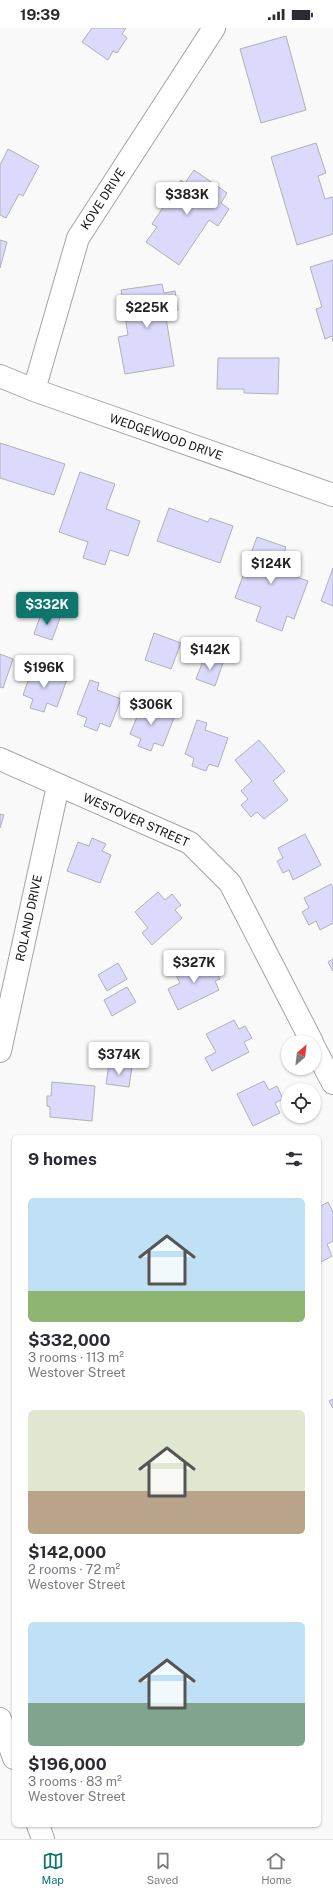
<!DOCTYPE html>
<html lang="en">
<head>
<meta charset="utf-8">
<style>
  :root { --surface:#fff; --page:#f2f2f3; --text:#2b2b33; --muted:#7c7c81; --line:#e1e1e2; --accent:#0f766e }
  body { margin:0; font-family:"Public Sans",sans-serif; background:var(--page); color:var(--text); height:100vh; display:flex; flex-direction:column; font-size:15px; white-space:nowrap }
  * { box-sizing:border-box; margin:0 }
  p { font-size:13px; color:var(--muted) }
  .icon { flex:none; width:22px; height:22px; fill:none; stroke:currentColor; stroke-width:2; stroke-linecap:round; stroke-linejoin:round }
  .map { position:relative; flex:1; overflow:hidden }
  .side { position:absolute; left:12px; top:1107px; width:309px; height:692px; display:flex; flex-direction:column; background:var(--surface); border-radius:6px; box-shadow:0 1px 3px #0004 }
  .side>* { flex:none }
  .needle { width:26px; rotate:28deg }
  .fabs { position:absolute; left:281px; top:1007px; display:grid; gap:8px }
  .fabs a { display:grid; place-items:center; width:40px; height:40px; border-radius:50%; background:var(--surface); box-shadow:0 1px 3px #0004; font-size:20px }
  .price { position:absolute; translate:-50% -34px; padding:0 9px; border-radius:4px; background:#fff; color:#222; font-size:13px; line-height:26px; filter:drop-shadow(0 1px 2px #0008) }
  .price::after { content:''; position:absolute; left:50%; top:24px; width:12px; height:9px; margin-left:-6px; background:inherit; clip-path:polygon(0 0,100% 0,50% 100%) }
  .price.selected { background:var(--accent); color:#fff }
  ul { padding:0; list-style:none }
  li { display:grid; align-content:center; gap:8px; height:212px; padding:0 16px }
  li span { display:grid; place-items:center; height:124px; border-radius:6px; color:#555 }
  li>.icon { margin-inline-start:auto }
  span .icon { width:72px; height:72px; fill:#fffc; stroke-width:1 }
  li b { font-size:17px }
  h2 { display:flex; justify-content:space-between; align-items:center; height:48px; padding:0 16px; font-size:17px }
  .status { display:flex; justify-content:space-between; align-items:center; height:28px; padding:0 20px; background:var(--surface); direction:ltr }
  .status svg { height:11px; fill:currentColor }
  .menu { display:flex; justify-content:space-around; align-items:center; height:56px; border-top:1px solid var(--line); background:var(--surface); font-size:11px; color:var(--muted) }
  .menu a { display:grid; justify-items:center; gap:2px }
  .menu .selected { color:var(--accent) }
  .map>svg:first-child { display:block }
  .building { fill:#dcdafc; stroke:#b1b1b2 }
  .lines { fill:none; stroke-linecap:round; stroke-linejoin:round }
  .street-casing { stroke:#a3a4a4; stroke-width:24 }
  .street { stroke:#fff; stroke-width:22 }
  .labels { text-anchor:middle; dominant-baseline:central; stroke-width:3; stroke-linejoin:round; paint-order:stroke }
  .street-label { font-size:12px; fill:#121212; stroke:#fff }
</style>
</head>
<body>
<div class="status"><b>19:39</b><svg viewBox="0 0 49 12"><path d="M0 12V9h3v3zM5 12V6h3v6zM10 12V3h3v9zM15 12V0h3v12zM26 1h20v11H26zM47 4h2v5h-2z"/></svg></div>
<div class="map">
<svg width="333" height="1811" viewBox="0 0 333 1811">
  <rect width="100%" height="100%" fill="#f9f9fa"/>
  <path class="building" d="M92,0h34l-4,6 5,4 -10,15 -4,-2 -5,9 -26,-18z
    M286,8l20,74 -45,13 -21,-74z
    M316,115l10,30 -8,3 7,23 7,-2 1,2v35l-36,11 -26,-88z
    M8,121l31,17 -16,30 -4,-2 -13,24 -6,-3v-50z
    M194,142l33,23 -6,10 8,6 -11,17 -9,-6 -30,45 -33,-23 11,-15 -5,-3 29,-44 4,3z
    M0,212l7,2 -7,26z
    M333,232v81l-1,-5 -7,3 -9,-30 6,-2 -12,-40z
    M162,256l2,9 11,-2 3,19 -13,2 9,54 -49,8 -7,-37 10,-2 -7,-45z
    M218,330h61l-1,36 -34,-1v-4h-27z
    M0,415l65,21 -11,31 -54,-17z
    M80,444l35,12 -9,25 34,12 -12,35 -18,-6 -5,15 -22,-7 5,-16 -29,-10z
    M169,480l39,14 2,-4 23,8 -13,37 -63,-22z
    M257,509l29,10 -8,21 8,2 -1,3 23,8 -14,38 -7,-3 -5,15 -26,-10 5,-14 -26,-9z
    M333,540v38l-12,-5z
    M42,583l18,7 -8,22 -18,-6z
    M154,605l27,10 -10,26 -26,-9z
    M0,626l13,5 -10,29 -3,-1z
    M205,628l18,7 -8,23 -19,-7z
    M33,639l34,12 -10,28 -10,-4 -3,9 -14,-4 3,-9 -10,-4z
    M90,652l9,3 -2,7 24,9 -11,28 -10,-4 -3,8 -13,-5 3,-8 -10,-4z
    M144,672l13,5 -2,5 19,8 -11,28 -9,-3 -3,8 -13,-5 3,-7 -11,-5z
    M197,692l10,3 -2,7 23,8 -10,29 -9,-3 -3,7 -14,-5 2,-8 -9,-4z
    M259,712l26,31 -12,10 15,19 -24,19 -7,-7 -6,5 -10,-12 7,-6 -7,-8 11,-10 -17,-21z
    M0,786l4,1 -4,13z
    M305,806l16,31 -28,15 -4,-10 -6,3 -6,-12 6,-3 -5,-10z
    M92,810l14,6 -4,7 9,4 -11,28 -33,-12 11,-29 11,4z
    M331,856l2,4v35l-13,7 -4,-9 -7,4 -7,-13 7,-4 -5,-10z
    M158,864l7,8 7,-6 9,11 -6,5 7,8 -30,27 -10,-12 6,-5 -13,-16z
    M202,931l4,8 6,-3 8,15 -5,2 4,9 -41,20 -10,-21 12,-6 -5,-10z
    M333,931v12l-5,-9z
    M118,935l9,16 -20,12 -9,-16z
    M127,959l9,15 -24,14 -8,-16z
    M234,992l5,9 6,-3 7,12 -8,4 5,10 -37,19 -7,-13 11,-6 -10,-18z
    M109,1036l23,3 -3,20 -23,-3z
    M264,1053l5,9 8,-4 6,13 -8,4 5,10 -27,13 -16,-32z
    M52,1054l43,4 -3,35 -42,-4v-10l-3,-1v-10h4z
    M328,1174l5,10v29l-6,3 5,12 -13,7v-56z
    M333,1371v9l-4,-7z"/>
  <g class="lines">
    <g class="street-casing">
      <path id="street" d="M0,348l34,14 299,105
        M34,362l44,-152 136,-210
        M0,731l190,84 40,40 82,159
        M314,1019l19,36
        M0,1023l58,-265
        M0,1691l14,39
        M38,1797l5,14"/>
    </g>
    <use href="#street" class="street"/>
  </g>
  <g class="labels">
    <g class="street-label">
      <text transform="translate(103 171) rotate(-57)">KOVE DRIVE</text>
      <text transform="translate(166 409) rotate(19)">WEDGEWOOD DRIVE</text>
      <text transform="translate(136 792) rotate(24)">WESTOVER STREET</text>
      <text transform="translate(29 890) rotate(-78)">ROLAND DRIVE</text>
    </g>
  </g>
</svg>
<div class="fabs">
<a><svg class="needle" viewBox="-14 -14 28 28"><path d="M0-13l5 13h-10z" fill="#e53935"/><path d="M0 13l5-13h-10z" fill="#7c7c81"/></svg></a>
<a><svg class="icon" aria-label="locate" viewBox="0 0 24 24"><circle cx="12" cy="12" r="6"/><path d="M12 2v4M12 18v4M2 12h4M18 12h4"/></svg></a>
</div>
<b class="price" style="left:187px;top:188px">$383K</b>
<b class="price" style="left:147px;top:301px">$225K</b>
<b class="price" style="left:271px;top:557px">$124K</b>
<b class="price selected" style="left:47px;top:598px">$332K</b>
<b class="price" style="left:210px;top:643px">$142K</b>
<b class="price" style="left:44px;top:661px">$196K</b>
<b class="price" style="left:151px;top:698px">$306K</b>
<b class="price" style="left:194px;top:956px">$327K</b>
<b class="price" style="left:119px;top:1048px">$374K</b>
<section class="side">
<h2>9 homes<svg class="icon" aria-label="filters" viewBox="0 0 24 24"><path d="M4 7h16M4 17h16"/><circle cx="9" cy="7" r="2"/><circle cx="15" cy="17" r="2"/></svg></h2>
<ul>
<li><span style="background:linear-gradient(#bfe0f5 75%,#8fb573 0)"><svg class="icon" aria-label="home" viewBox="0 0 24 24"><path d="M3 11l9-7 9 7M6 9v11h12V9"/></svg></span><div><b>$332,000</b><p>3 rooms · 113 m²</p><p>Westover Street</p></div></li>
<li><span style="background:linear-gradient(#dfe7d0 65%,#b9a48a 0)"><svg class="icon" aria-label="home" viewBox="0 0 24 24"><path d="M3 11l9-7 9 7M6 9v11h12V9"/></svg></span><div><b>$142,000</b><p>2 rooms · 72 m²</p><p>Westover Street</p></div></li>
<li><span style="background:linear-gradient(#bfe0f5 65%,#7fa58c 0)"><svg class="icon" aria-label="home" viewBox="0 0 24 24"><path d="M3 11l9-7 9 7M6 9v11h12V9"/></svg></span><div><b>$196,000</b><p>3 rooms · 83 m²</p><p>Westover Street</p></div></li>
</ul>
</section>
</div>
<nav class="menu">
<a class="selected"><svg class="icon" aria-label="map" viewBox="0 0 24 24"><path d="M3 6l6-2 6 2 6-2v14l-6 2-6-2-6 2zM9 4v14M15 6v14"/></svg>Map</a>
<a><svg class="icon" aria-label="saved" viewBox="0 0 24 24"><path d="M7 4h10v16l-5-4-5 4z"/></svg>Saved</a>
<a><svg class="icon" aria-label="home" viewBox="0 0 24 24"><path d="M3 11l9-7 9 7M6 9v11h12V9"/></svg>Home</a>
</nav>
</body>
</html>
